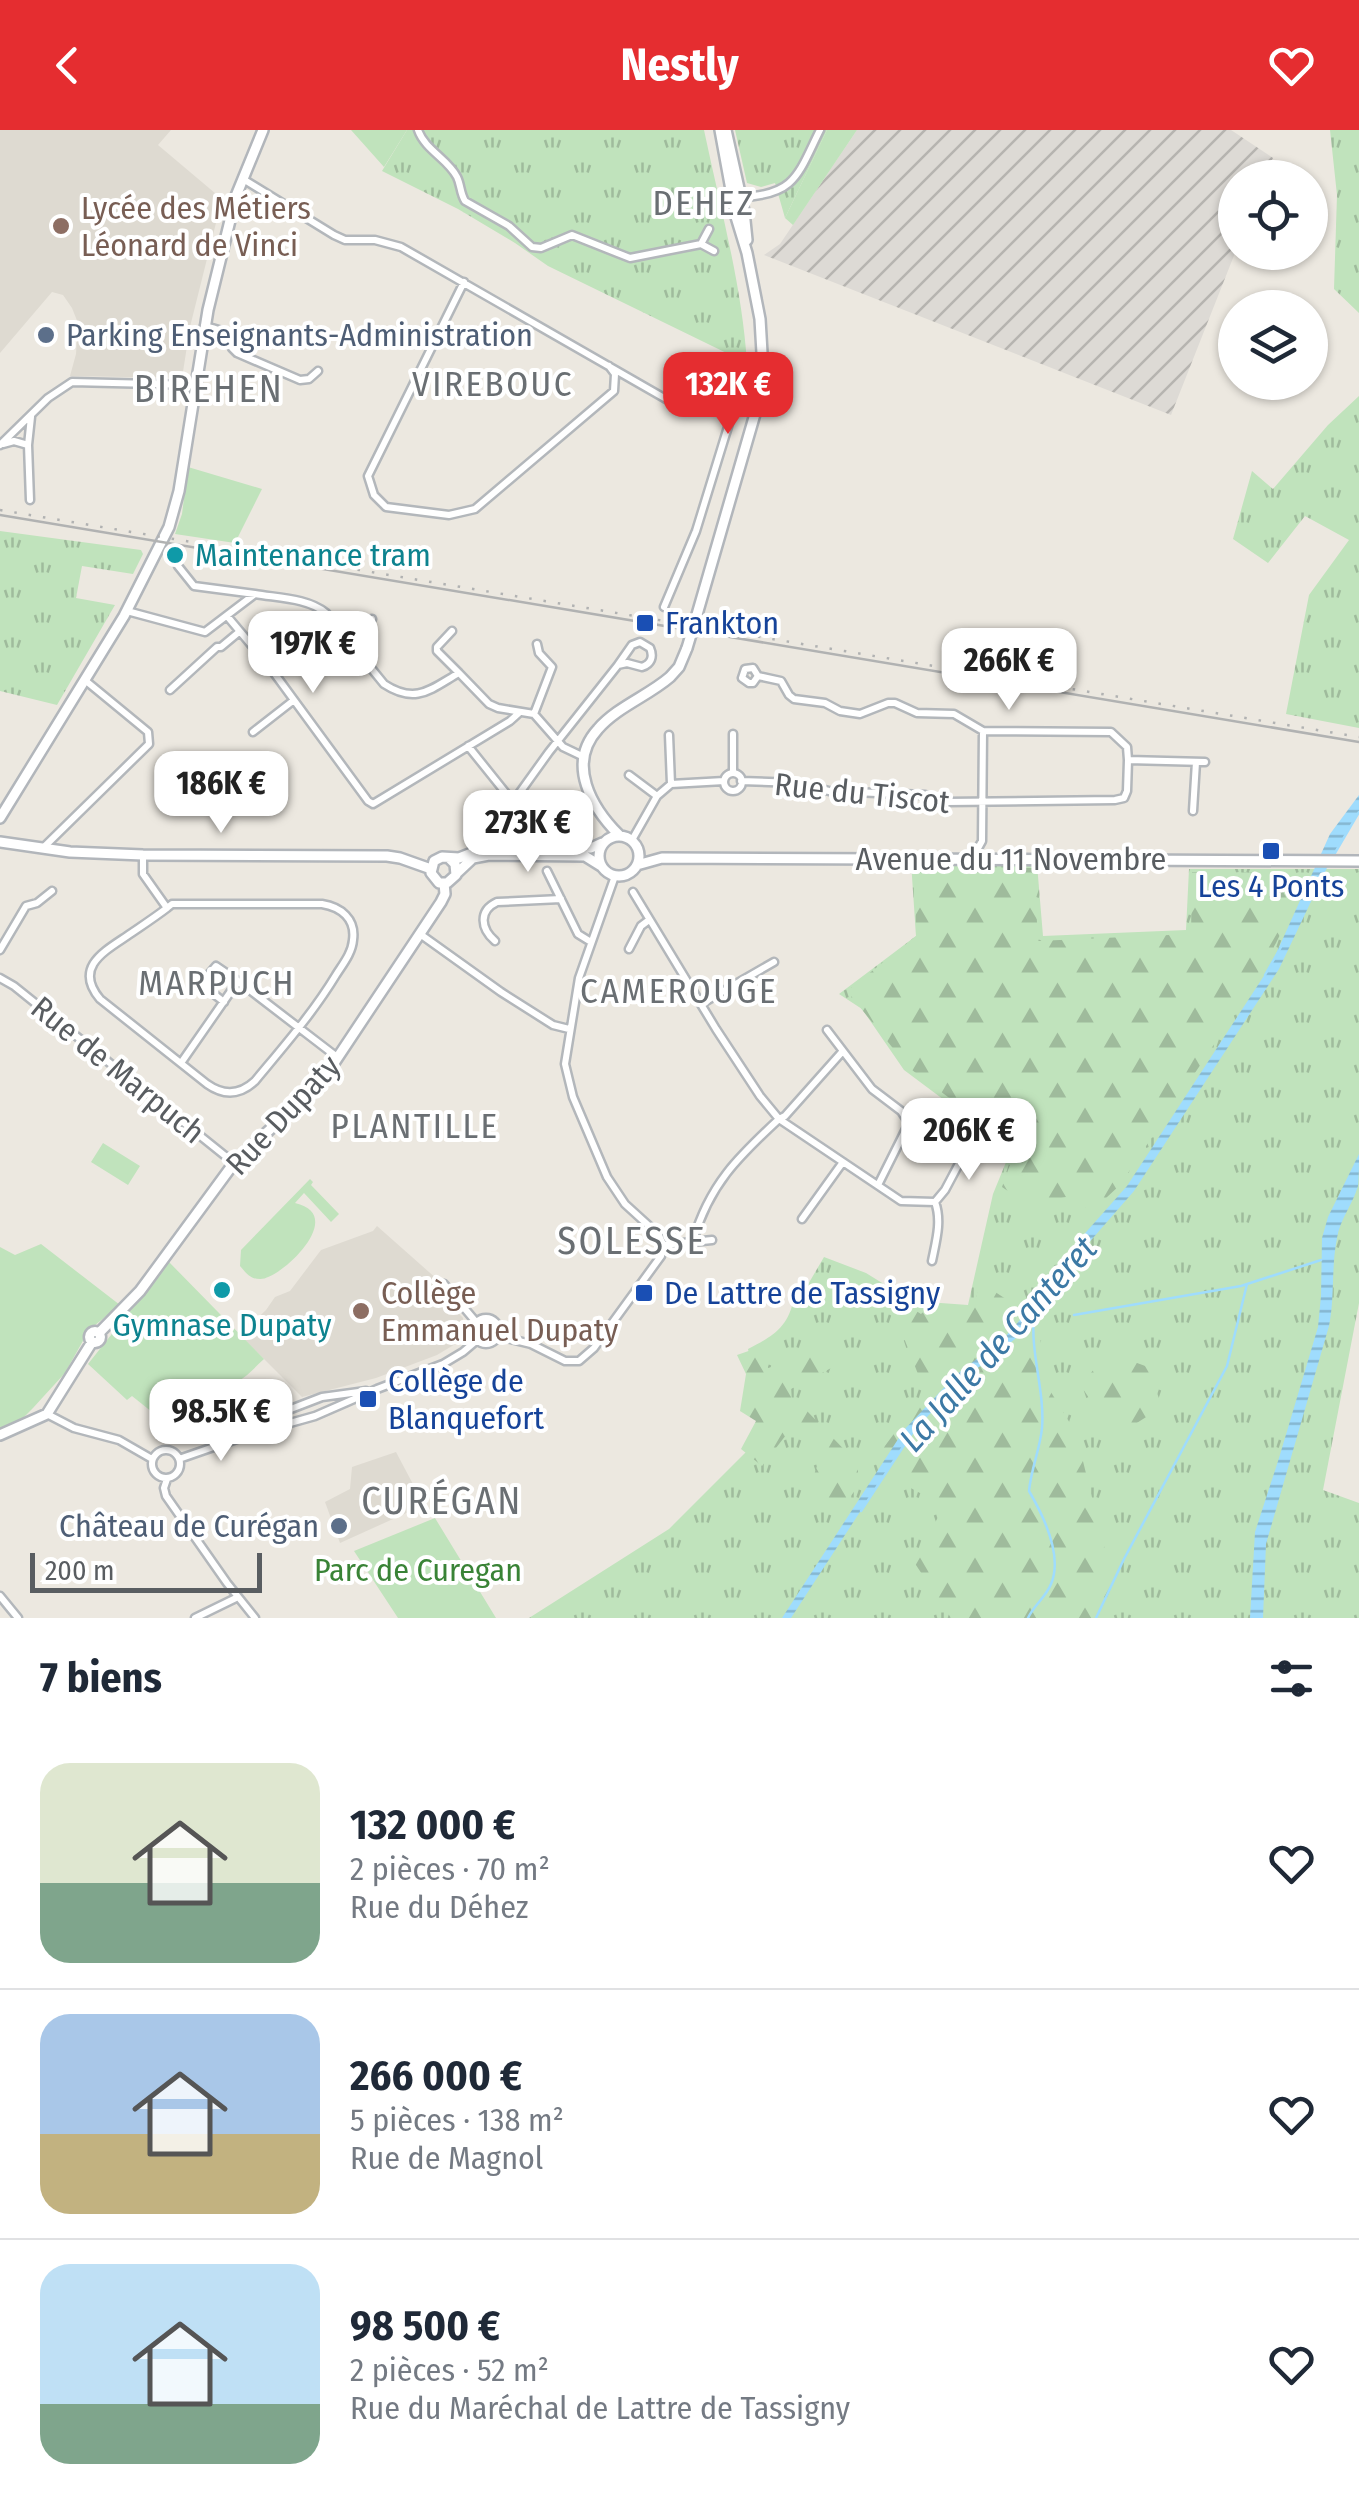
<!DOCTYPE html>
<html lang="fr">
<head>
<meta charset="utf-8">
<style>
  :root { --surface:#fff; --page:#f2f2f3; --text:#1f2937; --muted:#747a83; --line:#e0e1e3; --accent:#e52d30 }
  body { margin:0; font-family:"Fira Sans Condensed",sans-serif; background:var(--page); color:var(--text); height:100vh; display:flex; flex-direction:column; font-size:38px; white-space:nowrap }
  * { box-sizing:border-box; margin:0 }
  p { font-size:32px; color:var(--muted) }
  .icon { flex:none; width:55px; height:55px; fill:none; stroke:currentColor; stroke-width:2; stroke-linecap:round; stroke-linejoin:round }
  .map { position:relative; height:1488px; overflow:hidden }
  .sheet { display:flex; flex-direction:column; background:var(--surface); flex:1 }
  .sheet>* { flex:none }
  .controls { position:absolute; left:1218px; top:30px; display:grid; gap:20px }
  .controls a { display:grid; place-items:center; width:110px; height:110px; border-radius:50%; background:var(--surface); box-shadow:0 2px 8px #0004; font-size:50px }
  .scale { position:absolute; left:30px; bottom:25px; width:232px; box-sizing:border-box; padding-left:10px; border:5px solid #595d61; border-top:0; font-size:28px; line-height:35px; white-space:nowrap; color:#595d61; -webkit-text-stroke:8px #fff; paint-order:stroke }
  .price { position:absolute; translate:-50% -85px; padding:0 22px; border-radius:20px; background:#fff; color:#222; font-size:32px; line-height:65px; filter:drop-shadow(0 2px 5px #0008) }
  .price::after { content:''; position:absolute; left:50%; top:60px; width:30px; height:22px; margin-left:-15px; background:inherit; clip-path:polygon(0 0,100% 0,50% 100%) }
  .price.selected { background:var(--accent); color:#fff }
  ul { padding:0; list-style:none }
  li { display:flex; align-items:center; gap:30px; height:250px; padding:0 40px }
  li+li { border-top:2px solid var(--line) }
  li span { display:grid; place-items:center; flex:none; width:280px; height:200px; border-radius:30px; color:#555 }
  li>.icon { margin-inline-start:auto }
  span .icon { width:120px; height:120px; fill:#fffc; stroke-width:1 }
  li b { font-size:42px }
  h2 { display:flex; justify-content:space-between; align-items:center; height:120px; padding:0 40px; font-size:42px }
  header { display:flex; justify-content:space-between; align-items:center; height:130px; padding:0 40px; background:var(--accent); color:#fff; font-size:45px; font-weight:700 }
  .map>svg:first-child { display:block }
  .industrial { fill:url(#industrial-furrows) }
  .education { fill:#dedad1 }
  .grass { fill:url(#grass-tufts) }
  .forest { fill:url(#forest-firs) }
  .green { fill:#c0e3bc }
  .water { fill:url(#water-rules) }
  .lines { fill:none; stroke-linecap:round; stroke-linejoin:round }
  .stream { stroke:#9fdcfd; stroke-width:2.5 }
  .street-casing { stroke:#b3b7bb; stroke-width:11 }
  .secondary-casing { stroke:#b2b6bb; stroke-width:14 }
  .street { stroke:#fff; stroke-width:6 }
  .secondary { stroke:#fff; stroke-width:9 }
  .tram { stroke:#b1b2b2; stroke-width:2.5 }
  .rail { stroke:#b1b2b2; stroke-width:2.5; stroke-dasharray:2.5 12; stroke-linecap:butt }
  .secondary-bridge-casing { stroke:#b2b6bb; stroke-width:14; stroke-linecap:butt }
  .secondary-bridge { stroke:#fff; stroke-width:9 }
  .education-dot { fill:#8d6e63; stroke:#fff; stroke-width:4 }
  .service-dot { fill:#5c6f8a; stroke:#fff; stroke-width:4 }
  .culture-dot { fill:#0f9aa8; stroke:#fff; stroke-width:4 }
  .transit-dot { fill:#1a4fb4; stroke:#fff; stroke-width:4 }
  .labels { text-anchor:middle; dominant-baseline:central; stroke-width:8; stroke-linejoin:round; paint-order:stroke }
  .education-label { font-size:32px; fill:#785e54; stroke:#fff; text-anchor:start }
  .service-label { font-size:32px; fill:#4e5e75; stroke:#fff; text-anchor:start }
  .culture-label { font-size:32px; fill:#0d838f; stroke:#fff; text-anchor:start }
  .transit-label { font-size:32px; fill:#164399; stroke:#fff; text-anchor:start }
  .street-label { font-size:32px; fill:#595d61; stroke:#fff }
  .park-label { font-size:32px; fill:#398336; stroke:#fff }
  .neighbourhood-label { font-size:35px; letter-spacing:2.5px; fill:#6a6f73; stroke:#fff }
  .water-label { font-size:35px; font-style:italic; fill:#3c79a5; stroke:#fff }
  .quarter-label { font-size:38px; letter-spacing:2.5px; fill:#6a6f73; stroke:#fff }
</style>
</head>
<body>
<header><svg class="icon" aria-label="back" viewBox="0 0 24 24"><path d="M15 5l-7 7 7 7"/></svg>Nestly<svg class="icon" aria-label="heart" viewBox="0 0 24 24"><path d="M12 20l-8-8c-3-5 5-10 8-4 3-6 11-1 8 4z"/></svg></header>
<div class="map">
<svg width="1359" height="1488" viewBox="0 0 1359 1488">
  <defs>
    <pattern id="industrial-furrows" width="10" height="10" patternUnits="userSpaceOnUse" patternTransform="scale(2.5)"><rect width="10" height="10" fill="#dddad5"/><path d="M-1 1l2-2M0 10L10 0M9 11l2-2" fill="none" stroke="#b6b4b0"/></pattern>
    <pattern id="grass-tufts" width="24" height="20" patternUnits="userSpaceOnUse" patternTransform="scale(2.5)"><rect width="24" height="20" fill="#c0e3bc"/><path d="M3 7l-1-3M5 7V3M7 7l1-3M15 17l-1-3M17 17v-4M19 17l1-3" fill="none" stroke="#9fbb9c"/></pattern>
    <pattern id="forest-firs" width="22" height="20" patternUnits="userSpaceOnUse" patternTransform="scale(2.5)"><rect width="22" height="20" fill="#c0e3bc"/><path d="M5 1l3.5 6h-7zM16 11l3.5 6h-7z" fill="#9fbb9c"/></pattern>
    <pattern id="water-rules" width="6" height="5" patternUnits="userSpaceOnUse" patternTransform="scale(2.5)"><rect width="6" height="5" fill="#9fdcfd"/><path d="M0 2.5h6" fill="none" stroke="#85b6d0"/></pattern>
  </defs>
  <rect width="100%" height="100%" fill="#ece8e0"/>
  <path class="industrial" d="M857,0h374l42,28 -8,19 -30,1v75l-64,162 -407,-160 16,-11z"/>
  <path class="education" d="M0,0h171l-13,15 64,54 -32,128 -8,51 -112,-2 6,-22 2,-31 -6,-15 -9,-13 -11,-3 -52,61z
    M377,1096l61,54 -1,10 26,28 -1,22 -25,15 -61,23 -74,19 -62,-62 26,-25 9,-13 15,-6 31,-41 52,-19z
    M396,1322l28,53 -84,38 -15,-41 25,-13 2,-22z"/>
  <path class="grass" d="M407,0h297c16,77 38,155 43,233l-199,-97 -33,-23 -57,-34 -76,-38z
    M735,0h92l-42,88 -10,-35 -14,4 -14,-4z
    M1330,0h29v183l-25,-24 3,-94z
    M1359,266v332l-73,-14 23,-119 40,-55 -44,-24 -37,47 -35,-24 19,-68 21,18 55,-64z
    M0,401l141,19 2,4 -10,20 -51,-8 -6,32 39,7 -58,100 -57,-14z
    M911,732l126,2 6,72 143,-6 3,-61h170v434l-36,187 36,13v115h-830l140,-89 96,-96 -17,-84c25,-13 40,-21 46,-51l9,-5 21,-36 42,16 55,34 6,-5 41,3 25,-111 18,-44 -107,-80 -42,-61 -23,-15 77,-58z"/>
  <path class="forest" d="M915,736l119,2 4,73 153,-7 1,-62 118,1 -34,70 -43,73 -113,169 -28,26 -26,-14 -37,8 -27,-18 14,-39 -108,-81 -61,-76 69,-55z
    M980,1152l58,38 8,64 30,49 30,121 15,11 -23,53h-147l-37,-56 30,-56 -50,-27 -21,-17 52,-70 -30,-77 -15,-11 12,-8 29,18 9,-8 43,3z
    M763,1216l5,22 61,-17 8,14 -46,24 1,14 15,8 51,53v22l-19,27 -30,-23 11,-33 -27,-31 -31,40 -21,-17 15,-28 -16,-10 6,-37 -9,-19z
    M1107,1222l41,15 14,40 -30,19 -33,1 -2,-17 -16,-24z"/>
  <path class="green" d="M351,0h56l-23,37z
    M827,0h30l-64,95 -8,-7z
    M188,337l74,22 -27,54 -60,-9 7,-20z
    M103,1013l37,23 -12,19 -37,-23z
    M310,1049l3,3 -2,3 28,29 -8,8 -27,-29 -9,10c54,12 -15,77 -35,76 -10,0 -14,-6 -20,-13l1,-16z
    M41,1114l79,61 -31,25 -24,43 -32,35 -9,9 -24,13v-183l15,8z
    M169,1132l95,97c-8,7 -16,17 -26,22 -25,15 -66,10 -86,31l-20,-16 -5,4 -39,-36z
    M435,1388l61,100h-98l-44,-67z"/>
  <path class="water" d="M1359,665v18l-24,38 -56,118 -145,222 -48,55 -31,47 -40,46 -54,42 -51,54 -119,183h-9l122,-188 52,-55 49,-38 43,-49 31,-48 48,-54 144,-221 59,-131z
    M1359,1024c0,10 0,23 -1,32 -5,18 -18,33 -21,52 -6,29 -2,59 -8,88l-63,218 -3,74h-13l5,-86 24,-74 39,-131 3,-31 1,-58 6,-21z"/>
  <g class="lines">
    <path class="stream" d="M1332,728l27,-46
      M1265,845l16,-28
      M1074,1185l167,-29 80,-26
      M861,1381l53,-81
      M1028,1488c6,-13 18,-21 23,-34 12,-28 -8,-69 -22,-93 2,-22 11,-42 13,-63 3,-37 -12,-75 -8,-112
      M1096,1488l28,-59 103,-193 20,-82"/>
    <g class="street-casing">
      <path id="street" d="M418,0c7,20 30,29 39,47 4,8 3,16 8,24l44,25 23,21 9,1 31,-13 58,23 71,-14 13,7
        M243,49l91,56 11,5h30l26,7 265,152
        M741,67c55,-2 57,-23 79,-67
        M701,114l8,-15
        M464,152l-96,194 6,19 12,12 63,8 26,-6 139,-118 1,-17 -6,-8
        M204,196c16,4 26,5 28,22l5,5 63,27 9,-1 9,-8
        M3,314l11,-3 14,4
        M0,315l48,-47 24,-16 123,3
        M30,370l-2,-55 3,-28
        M178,436l16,20 61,8
        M664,477l32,-76 47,-153 7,-8h13
        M127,481l78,21 50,-38c23,4 53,4 71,19l58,71c32,21 47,5 75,-11l30,31 9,4 36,6 29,33 21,10
        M227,486l42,50 99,135 5,3 137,-83 10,-9
        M452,501l-15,16v4l22,22
        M346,508l17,-16 9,-3
        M640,512l10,6c4,9 1,16 -8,19l-15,-4 -9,2 14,-20z
        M758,546l-5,7h-4l-7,-5 3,-9 8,-1 5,8 23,5 8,14 5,4 31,4 15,8 20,3 28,-11h7l22,10 37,1 29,17
        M170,560l47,-43h4l18,-15
        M534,584l18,-47 -13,-14 -2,-9
        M253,602l41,-32
        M733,604v39
        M669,605l2,49
        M468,616l45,56
        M724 652a9 9 0 1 1 18 0a9 9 0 1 1-18 0Z
        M629,645l28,21
        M741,651l56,2 32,8 96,4 21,7 169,-2 9,-2 3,-7 1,-31 77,2
        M507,681l15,24
        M1193,681l3,-49
        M632,710l25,-44 14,-12 53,-3
        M485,711l64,-89 69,-87
        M44,717l105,-103 -1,-12 -62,-51
        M143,725v19l24,34 5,-4h150c19,3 34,15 31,36 -1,13 -10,24 -17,35 -23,38 -52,71 -81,106 -15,14 -31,15 -48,3l-107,-85c-26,-31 3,-47 27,-63 13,-9 27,-18 40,-28
        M972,729l10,-18 1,-110 128,1 16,15 1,13
        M547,741l31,63 13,8
        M633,762l83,137 44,67 19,23c-41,38 -70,66 -86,122
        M420,804l81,58 52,33 16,4
        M495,811c-14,-12 -17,-30 2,-39l64,-3
        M629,819l12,-23 8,-6
        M0,820l26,-44 11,-3 15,-12
        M0,848l14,8 220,177
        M224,872l-19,-15 -1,-7 12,-14 22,15
        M701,874l73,-42
        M827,900l45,59 29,22 8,12 -31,62
        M842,922l-57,64 -6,3 122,82 34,1c7,19 1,39 -3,59
        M181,933l57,-82 99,76
        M935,1072l10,-12 25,-47
        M802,1089l41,-57
        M663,1115l49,-5
        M444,1154l32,38
        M473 1201a13 13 0 1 1 26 0a13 13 0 1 1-26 0Z
        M498,1206l33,8 34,17h14l15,-13 67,-92 2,-11 -4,-10 -34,-31 -18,-27 -34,-80 -8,-33 14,-86 36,-102
        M47,1284l27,14 45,12 33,19
        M254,1302l29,-20 39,-15 44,-6
        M152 1334a14 14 0 1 1 28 0a14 14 0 1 1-28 0Z
        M179,1329l72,-25 64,-18 62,-27 66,-25 20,-12 13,-11
        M167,1349l-3,9 2,8 61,87 28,35
        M0,1466l18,22
        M195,1488l43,-21"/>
    </g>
    <g class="secondary-casing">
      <path id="secondary" d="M726,0l18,81 3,29
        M696,488l59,-204 8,-44 -3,-51 -13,-66 -11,-36 -16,-87
        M0,688l124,-202 45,-89 10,-36 29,-181 28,-114 27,-66
        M619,705c-27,-27 -53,-71 -21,-106 19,-22 50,-33 72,-52l9,-10 8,-19
        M599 726a20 20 0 1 1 40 0a20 20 0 1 1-40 0Z
        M0,712l70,10 73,3 244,1 13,2 31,11
        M450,729l5,5 1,11 -9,8h-8l-8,-10 3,-12 8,-4 17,1 28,-11 104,1 11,-5
        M637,735l25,-7 697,3
        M457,743l16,-15 16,-3 96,1 16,10
        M89.5 1207a5.5 5.5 0 1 1 11 0a5.5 5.5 0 1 1-11 0Z
        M99,1203l41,-42 94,-128 73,-68 21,-23 113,-170 4,-8 -1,-11
        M0,1305l47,-21 45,-72"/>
    </g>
    <use href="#street" class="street"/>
    <use href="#secondary" class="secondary"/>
    <path class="tram" d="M0,385l1359,227"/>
    <path class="rail" d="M0,380l1359,227"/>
    <g class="secondary-bridge-casing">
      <path id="secondary-bridge" d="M687,518l9,-30"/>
    </g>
    <use href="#secondary-bridge" class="secondary-bridge"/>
  </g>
  <g class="education-dot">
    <circle cx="61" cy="96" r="10"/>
    <circle cx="361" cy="1181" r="10"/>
  </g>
  <g class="service-dot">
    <circle cx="46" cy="205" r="10"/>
    <circle cx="339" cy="1396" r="10"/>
  </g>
  <g class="culture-dot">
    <circle cx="175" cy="425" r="10"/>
    <circle cx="222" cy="1160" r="10"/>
  </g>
  <g class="transit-dot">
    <rect x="635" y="483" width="20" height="20" rx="5"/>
    <rect x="1261" y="711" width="20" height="20" rx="5"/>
    <rect x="634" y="1153" width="20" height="20" rx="5"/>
    <rect x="358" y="1259" width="20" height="20" rx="5"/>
  </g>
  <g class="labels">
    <g class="education-label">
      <text x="81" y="78">Lycée des Métiers<tspan x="81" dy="37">Léonard de Vinci</tspan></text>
      <text x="381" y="1163">Collège<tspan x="381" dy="37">Emmanuel Dupaty</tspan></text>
    </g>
    <g class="service-label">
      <text x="66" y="205">Parking Enseignants-Administration</text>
      <text x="319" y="1396" text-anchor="end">Château de Curégan</text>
    </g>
    <g class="culture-label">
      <text x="195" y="425">Maintenance tram</text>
      <text x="222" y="1195" text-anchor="middle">Gymnase Dupaty</text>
    </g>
    <g class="transit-label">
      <text x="665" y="493">Frankton</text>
      <text x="1271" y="756" text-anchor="middle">Les 4 Ponts</text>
      <text x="664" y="1163">De Lattre de Tassigny</text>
      <text x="388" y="1251">Collège de<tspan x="388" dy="37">Blanquefort</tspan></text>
    </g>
    <g class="street-label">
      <text transform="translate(862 663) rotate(6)">Rue du Tiscot</text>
      <text x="1011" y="729">Avenue du 11 Novembre</text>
      <text transform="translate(118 940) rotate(39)">Rue de Marpuch</text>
      <text transform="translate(283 985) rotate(-47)">Rue Dupaty</text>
    </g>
    <g class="park-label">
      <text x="418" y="1440">Parc de Curegan</text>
    </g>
    <g class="neighbourhood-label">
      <text x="704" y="73">DEHEZ</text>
      <text x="493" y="254">VIREBOUC</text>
      <text x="217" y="853">MARPUCH</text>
      <text x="679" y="861">CAMEROUGE</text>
      <text x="415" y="996">PLANTILLE</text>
    </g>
    <g class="water-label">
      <text transform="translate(998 1214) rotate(-48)">La Jalle de Canteret</text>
    </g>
    <g class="quarter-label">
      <text x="209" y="259">BIREHEN</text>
      <text x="632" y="1111">SOLESSE</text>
      <text x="442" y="1371">CURÉGAN</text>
    </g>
  </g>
</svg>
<div class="controls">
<a><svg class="icon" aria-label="locate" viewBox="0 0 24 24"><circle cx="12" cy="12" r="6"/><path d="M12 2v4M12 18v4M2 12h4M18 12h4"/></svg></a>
<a><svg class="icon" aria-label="layers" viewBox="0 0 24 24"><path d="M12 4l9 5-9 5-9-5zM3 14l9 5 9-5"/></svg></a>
</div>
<div class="scale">200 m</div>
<b class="price selected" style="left:728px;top:307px">132K €</b>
<b class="price" style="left:313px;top:566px">197K €</b>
<b class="price" style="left:1009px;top:583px">266K €</b>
<b class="price" style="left:221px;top:706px">186K €</b>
<b class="price" style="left:528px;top:745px">273K €</b>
<b class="price" style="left:969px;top:1053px">206K €</b>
<b class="price" style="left:221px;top:1334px">98.5K €</b>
</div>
<section class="sheet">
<h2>7 biens<svg class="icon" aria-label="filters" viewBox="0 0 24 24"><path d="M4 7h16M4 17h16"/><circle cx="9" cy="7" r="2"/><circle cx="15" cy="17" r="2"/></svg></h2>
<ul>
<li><span style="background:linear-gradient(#dfe7d0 60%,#7fa58c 0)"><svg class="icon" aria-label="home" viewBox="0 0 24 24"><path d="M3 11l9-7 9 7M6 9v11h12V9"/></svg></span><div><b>132 000 €</b><p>2 pièces · 70 m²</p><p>Rue du Déhez</p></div><svg class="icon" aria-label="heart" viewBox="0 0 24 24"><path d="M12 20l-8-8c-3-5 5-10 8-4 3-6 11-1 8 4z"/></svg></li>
<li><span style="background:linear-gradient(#a9c7e8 60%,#c2b280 0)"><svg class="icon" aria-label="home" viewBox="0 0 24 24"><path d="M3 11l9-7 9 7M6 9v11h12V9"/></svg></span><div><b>266 000 €</b><p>5 pièces · 138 m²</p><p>Rue de Magnol</p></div><svg class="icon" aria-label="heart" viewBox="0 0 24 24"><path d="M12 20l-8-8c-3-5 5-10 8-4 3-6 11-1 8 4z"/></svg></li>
<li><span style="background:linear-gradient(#bfe0f5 70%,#7fa58c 0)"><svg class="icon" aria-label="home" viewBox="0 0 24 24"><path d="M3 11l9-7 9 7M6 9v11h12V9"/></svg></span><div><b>98 500 €</b><p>2 pièces · 52 m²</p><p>Rue du Maréchal de Lattre de Tassigny</p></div><svg class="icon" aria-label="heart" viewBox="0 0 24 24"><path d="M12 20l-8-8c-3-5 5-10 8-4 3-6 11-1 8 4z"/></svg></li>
</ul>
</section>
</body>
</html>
